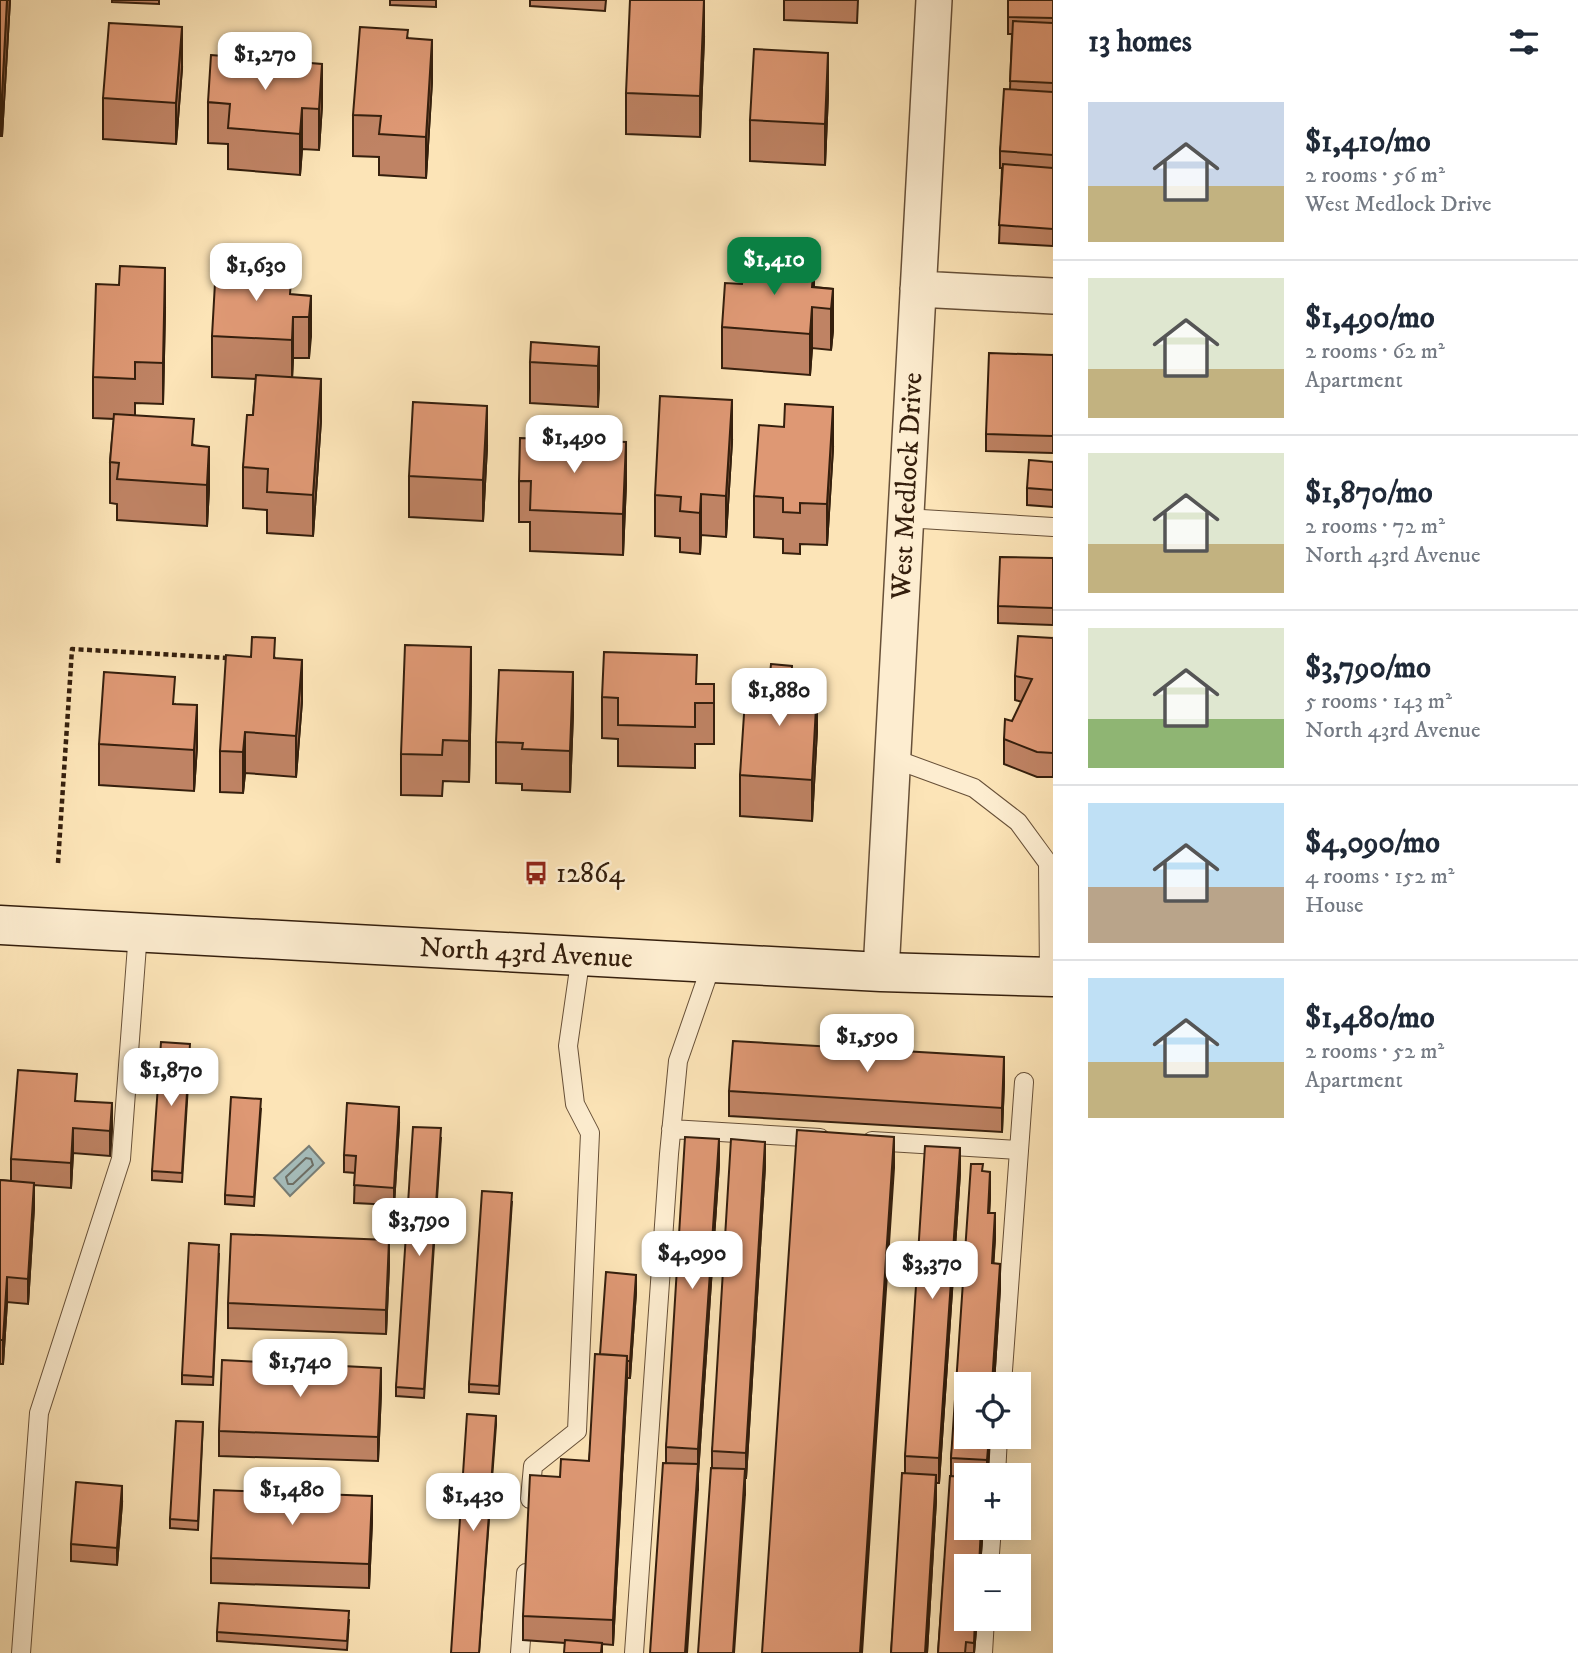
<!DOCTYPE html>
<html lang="en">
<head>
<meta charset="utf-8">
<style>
  :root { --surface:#fff; --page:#f6f6f7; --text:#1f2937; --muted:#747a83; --line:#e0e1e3; --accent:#0b8043 }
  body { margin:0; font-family:"IM FELL DW Pica",serif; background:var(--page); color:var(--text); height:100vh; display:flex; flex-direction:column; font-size:26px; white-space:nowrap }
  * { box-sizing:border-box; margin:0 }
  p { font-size:23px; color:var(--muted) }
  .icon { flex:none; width:38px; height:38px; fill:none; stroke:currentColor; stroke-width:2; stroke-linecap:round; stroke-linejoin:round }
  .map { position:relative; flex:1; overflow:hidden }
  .drawer { display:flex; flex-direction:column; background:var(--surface); width:525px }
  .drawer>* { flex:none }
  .buttons { position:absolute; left:954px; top:1372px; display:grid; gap:14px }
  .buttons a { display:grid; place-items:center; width:77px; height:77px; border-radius:0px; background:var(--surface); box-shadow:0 4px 18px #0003; font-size:35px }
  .price { position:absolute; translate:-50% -60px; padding:0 16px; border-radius:14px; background:#fff; color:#222; font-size:23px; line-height:46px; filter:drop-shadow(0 2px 4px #0008) }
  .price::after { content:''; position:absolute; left:50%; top:42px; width:21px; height:16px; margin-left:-10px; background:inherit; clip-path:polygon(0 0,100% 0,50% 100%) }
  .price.current { background:var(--accent); color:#fff }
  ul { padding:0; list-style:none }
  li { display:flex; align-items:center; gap:21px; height:175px; padding:0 35px }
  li+li { border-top:2px solid var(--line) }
  li span { display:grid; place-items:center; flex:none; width:196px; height:140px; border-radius:0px; color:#555 }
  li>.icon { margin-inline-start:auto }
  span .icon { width:84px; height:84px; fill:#fffc; stroke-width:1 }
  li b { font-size:30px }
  h2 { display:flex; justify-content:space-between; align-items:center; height:84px; padding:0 35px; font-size:30px }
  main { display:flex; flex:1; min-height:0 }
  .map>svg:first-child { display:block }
  .water { fill:#a5bcba; stroke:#787d75; stroke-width:2 }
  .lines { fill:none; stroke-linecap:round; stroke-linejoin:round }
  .shore { stroke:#6d6e64; stroke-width:2 }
  .lane-casing { stroke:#675038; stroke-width:20 }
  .street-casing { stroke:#675038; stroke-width:38 }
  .secondary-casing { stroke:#351f0d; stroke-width:41 }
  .path { stroke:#351f0d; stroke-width:4.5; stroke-dasharray:5 3.5; stroke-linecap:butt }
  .lane { stroke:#fdedd0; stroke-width:18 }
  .street { stroke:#fdedd0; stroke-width:35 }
  .secondary { stroke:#fdedd0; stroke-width:38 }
  .wall { fill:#bf8364; stroke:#351f0d; stroke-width:2 }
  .shaded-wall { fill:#9b6a51; stroke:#351f0d; stroke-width:2 }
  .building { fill:#de9874; stroke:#351f0d; stroke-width:2 }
  .labels { text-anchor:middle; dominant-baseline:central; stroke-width:5; stroke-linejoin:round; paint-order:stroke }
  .street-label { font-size:28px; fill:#351f0d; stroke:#fdedd0 }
  .poi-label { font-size:28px; fill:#351f0d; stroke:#fdedd0; text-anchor:start }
</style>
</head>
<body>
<main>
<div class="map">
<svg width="1053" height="1653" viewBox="0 0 1053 1653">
  <rect width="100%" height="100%" fill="#fce4b7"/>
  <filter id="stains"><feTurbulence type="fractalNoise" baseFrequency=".00286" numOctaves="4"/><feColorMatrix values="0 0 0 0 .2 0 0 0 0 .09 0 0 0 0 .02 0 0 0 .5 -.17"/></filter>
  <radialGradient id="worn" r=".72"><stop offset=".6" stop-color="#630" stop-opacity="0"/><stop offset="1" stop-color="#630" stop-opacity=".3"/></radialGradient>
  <path class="water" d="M309,1146l15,17 -34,33 -16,-18z"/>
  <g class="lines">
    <path class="shore" d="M306,1158l5,1 2,6 -20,19h-5l-2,-7z"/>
    <g class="lane-casing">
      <path id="lane" d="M905,518l148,9
        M892,758l82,30 44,34 30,41 1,114
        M671,1129l149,9
        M872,1141l147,9
        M1002,1384l22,-302
        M996,1475l2,-38
        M530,1499l3,-33 44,-35 13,-298 -15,-29 -7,-58 13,-91
        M989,1566l3,-38
        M21,1653l18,-240 82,-254 17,-227
        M520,1653l6,-80
        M634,1653l35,-499 9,-93 34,-98
        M983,1653l2,-34"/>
    </g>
    <g class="street-casing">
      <path id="street" d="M918,289l135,7
        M881,972l53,-972"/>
    </g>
    <g class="secondary-casing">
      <path id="secondary" d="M0,925l881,47 172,5"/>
    </g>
    <path class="path" d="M58,863l14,-214 157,9"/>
    <use href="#lane" class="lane"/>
    <use href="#street" class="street"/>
    <use href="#secondary" class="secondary"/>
  </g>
  <path class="wall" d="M0,0h10l-8,136h-2z
    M112,0h47v4l-47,-2z
    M390,0h46v7l-46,-2z
    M530,0h76l-1,11 -75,-5z
    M784,0h74l-1,23 -73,-3z
    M1008,0h45v246l-54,-3 3,-75h-2v-17l10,-62 2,-55h-4z
    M408,38l24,43 -6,97 -47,-3v-18l-26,-1v-41z
    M704,38l-4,99 -74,-3v-41z
    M182,68l-6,76 -73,-5v-41z
    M828,94l-3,71 -75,-4v-41z
    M208,102l114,3 -3,45 -17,-1 -2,26 -72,-6v-25l-20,-1z
    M742,284l72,3 19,2v41l-2,20 -19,-2 -2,27 -88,-7v-41z
    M292,295l19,1 -2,62h-16l-1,19 29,43 -8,116 -46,-3v-23l-24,-2v-41l10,-52 3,-36 -44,-2v-41z
    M165,309l-2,95 -28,-1v13l59,29 15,43 -2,38 -90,-6v-16l-7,-1v-41l4,-43 -21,-1v-41z
    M599,347l-1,60 -68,-4v-41z
    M1053,355v98l-67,-2v-17z
    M732,441l-6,96 -25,-2 -1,19 -20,-2v-14l-25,-2v-41z
    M487,447l-4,74 -74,-4v-41z
    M833,448l-6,97 -27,-1v10l-17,-1v-14l-29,-2v-41z
    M1053,462v45l-26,-2v-17z
    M519,481l107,2 -3,72 -93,-4v-29h-11z
    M1053,558v67l-55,-2v-17z
    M1053,638v139h-16l-33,-13v-25l18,-37 -7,-2v-24z
    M275,658l27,43 -6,76 -51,-4 -2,20 -23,-1v-41z
    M697,684h17v60h-19v24l-77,-2v-27l-16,-1v-41z
    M792,687l25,43 -5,91 -72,-5v-41z
    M471,688l-2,94 -26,-1 -1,15 -41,-1v-41z
    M175,704l22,42 -3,45 -95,-6v-41z
    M573,713l-3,79 -48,-2v-6l-26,-1v-41z
    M190,1053l-8,129 -30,-2v-9z
    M1004,1082l-2,50 -273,-16v-25z
    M77,1101l35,27 -2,28 -37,-3 -2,35 -37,-3v22l-6,97 -21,-2 -4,62h-3v-184l11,1v-22z
    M261,1108l-7,98 -29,-2v-9z
    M399,1124l-5,81 -40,-2 1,-30 -11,-1v-17z
    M441,1137l-17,261 -28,-2v-9z
    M719,1164l-21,310v15l-32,-26v-16z
    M765,1166l-19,312h-1v16l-33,-26v-17z
    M983,1171l7,26 -1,16 6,25 -2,25 7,25 -6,96h-28l24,53 -2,38h-22v53h17l-3,38h-14l11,53 -3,34h-36l13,-177v-18z
    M960,1173l-21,310h-3v17l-9,153h-36l14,-180v-17z
    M512,1201l-13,193 -30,-2v-8z
    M219,1253l-6,132 -31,-1v-9z
    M389,1265l-3,69 -158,-6v-25z
    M636,1292l-6,86h-3l-14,267 -11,-1v9l-37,-10 -42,-3v-24l37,-139 29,-16 11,-107z
    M381,1392l-3,69 -159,-5v-25z
    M203,1422l-5,108 -28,-2v-9z
    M122,1503l-5,62 -46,-4v-17z
    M372,1521l-3,67 -158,-5v-25z
    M349,1620l-2,30 -130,-9v-9z"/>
  <path class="shaded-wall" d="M7,0h3l-8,136v-41z
    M704,0v38l-4,99v-41z
    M182,27v41l-6,76v-41z
    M432,40v41l-6,97v-41z
    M828,53v41l-3,71v-41z
    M322,64v41l-3,45v-41z
    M302,108v41l-2,26v-41z
    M814,262v41l-2,4v41l-2,27v-41z
    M165,268v41l-2,95v-41z
    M833,289v41l-2,20v-41z
    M311,296v41l-2,21v-41z
    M293,317v41l-1,23v-41z
    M599,347v41l-1,19v-41z
    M321,379v41l-8,116v-41z
    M732,400v41l-6,96v-41z
    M487,406v41l-4,74v-41z
    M833,407v41l-6,97v-41z
    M626,442v41l-3,72v-41z
    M209,447v41l-2,38v-41z
    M701,494v41l-1,19v-41z
    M471,647v41l-2,94v-41z
    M302,660v41l-6,76v-41z
    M573,672v41l-3,79v-41z
    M817,689v41l-5,91v-41z
    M197,705v41l-3,45v-41z
    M245,732v41l-2,20v-41z
    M1004,1057v25l-2,50v-24z
    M112,1103v25l-2,28v-25z
    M399,1107v17l-5,81v-17z
    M73,1128v25l-2,35v-25z
    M894,1137v31l-32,485h-2z
    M719,1139v25l-21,310v-25z
    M765,1142v24l-19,312v-25z
    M960,1148v25l-21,310v-25z
    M990,1172v25l-2,40v-24z
    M34,1183v24l-6,97v-25z
    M995,1213v25l-3,50v-25z
    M389,1240v25l-3,69v-24z
    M1000,1264v24l-6,96h-2z
    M636,1275v17l-6,86v-17z
    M7,1277v25l-4,62v-24z
    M627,1356v24l-14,265v-25z
    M381,1368v24l-3,69v-24z
    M496,1416v9l-17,228z
    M989,1437h1l-3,38v-15z
    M698,1464v25l-11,164h-2z
    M745,1469v25l-11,159h-1z
    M936,1475v25l-9,153h-2z
    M122,1486v17l-5,62v-17z
    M372,1496v25l-3,67v-24z
    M981,1528h2l-3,38h-1z
    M975,1619h2l-3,34z"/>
  <path class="building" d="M0,0h7l-5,95h-2z
    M630,0h74l-4,96 -74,-3z
    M1008,0h45v18l-45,-1z
    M1013,21l40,2v60l-43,-2z
    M109,23l73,4 -6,76 -73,-5z
    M360,27l48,3 -1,8 25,2 -6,97 -47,-3 2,-18 -28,-1z
    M754,49l74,4 -3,71 -75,-4z
    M211,55l111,9 -3,45 -17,-1 -2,26 -72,-6 2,-24 -22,-2z
    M1004,89l49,3v63l-53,-4z
    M1003,164l50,4v61l-54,-4z
    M745,257l69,5 -2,25 21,2 -2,20 -19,-2 -2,27 -88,-7 3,-44 17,1z
    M216,265l76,4 -2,25 21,2 -2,21h-16l-1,23 -80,-4z
    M120,266l45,2 -2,95 -28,-1v17l-42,-2 3,-93 23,1z
    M531,342l68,5 -1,19 -68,-4z
    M989,353l64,2v81l-67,-2z
    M256,375l65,4 -8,116 -46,-3 1,-23 -25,-2 4,-52h6z
    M660,396l72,4 -6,96 -25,-2 -1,19 -20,-2 1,-14 -26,-2z
    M413,402l74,4 -4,74 -74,-4z
    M785,404l48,3 -6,97 -27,-1v10l-17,-1v-14l-29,-2 5,-71 25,2z
    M114,414l80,5 -2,26 17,2 -2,38 -90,-6 2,-16 -9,-1z
    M520,438l106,4 -3,72 -93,-4 1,-29h-12z
    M1029,460l24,2v28l-26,-2z
    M1000,557l53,1v50l-55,-2z
    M1018,636l35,2v115l-16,-1 -33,-13 1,-20 7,2 20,-42 -17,-3z
    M252,637l23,1 -1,20 28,2 -6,76 -51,-4 -2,20 -23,-1 6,-96 25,2z
    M405,645l66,2 -2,94 -26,-1 -1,15 -41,-1z
    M604,652l93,3 -1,29h18v19h-19v24l-77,-2v-27l-16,-1z
    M771,664l21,2 -1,21 26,2 -5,91 -72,-5 6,-91 23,1z
    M499,670l74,2 -3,79 -48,-2 1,-6 -27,-1z
    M104,672l71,5 -2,27 24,1 -3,45 -95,-6z
    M733,1041l271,16 -2,51 -273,-17z
    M161,1042l29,2 -8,129 -30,-2z
    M18,1070l59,4 -2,27 37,2 -2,28 -37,-3 -2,35 -60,-4z
    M231,1097l30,2 -7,98 -29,-2z
    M347,1103l52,4 -5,81 -40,-3 2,-29 -12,-1z
    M413,1127l28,1 -17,261 -28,-2z
    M797,1130l97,7 -34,516h-98z
    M685,1137l34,2 -21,310 -32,-2z
    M731,1139l34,3 -19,311 -34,-2z
    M925,1146l35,2 -21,310 -34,-2z
    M971,1164h12l-1,7 8,1 -2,41h7l-3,50 8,1 -8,120h-26v53h23l-2,23 -36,-2z
    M0,1180l34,3 -6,96 -21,-2 -4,63h-3z
    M482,1191l30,2 -13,193 -30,-2z
    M231,1234l158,6 -3,70 -158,-7z
    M189,1243l30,2 -6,132 -31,-2z
    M606,1272l30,3 -6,86h-3v-5l-27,-2z
    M595,1354l32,2 -14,264 -90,-4 7,-141 30,2 1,-18 28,2z
    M222,1360l159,8 -3,69 -159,-6z
    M467,1414l29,2 -17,237h-28z
    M176,1421l27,1 -5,99 -28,-2z
    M663,1463l35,1 -13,189h-35z
    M711,1468l34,1 -12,184h-35z
    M902,1473l34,2 -11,178h-34z
    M950,1476l16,1v51h15l-2,38h-13v53h9l-1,24 -8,-1 -1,11h-27z
    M76,1482l46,4 -5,62 -46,-4z
    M214,1490l158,6 -3,68 -158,-6z
    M219,1603l130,8 -2,30 -130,-9z
    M565,1640l37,3 -1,10h-37z"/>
  <defs>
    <g id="bus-bare" transform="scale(1.89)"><path d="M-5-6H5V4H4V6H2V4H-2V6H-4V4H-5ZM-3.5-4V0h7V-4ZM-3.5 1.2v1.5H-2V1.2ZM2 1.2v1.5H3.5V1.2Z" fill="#8f2418" stroke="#fdedd0" stroke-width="2.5" paint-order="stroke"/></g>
  </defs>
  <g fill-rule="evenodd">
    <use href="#bus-bare" x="536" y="873"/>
  </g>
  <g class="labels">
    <g class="street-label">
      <text transform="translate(907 486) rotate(-87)">West Medlock Drive</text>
      <text transform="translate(526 953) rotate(3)">North 43rd Avenue</text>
    </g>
    <g class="poi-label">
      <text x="556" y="873">12864</text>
    </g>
  </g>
  <rect width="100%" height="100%" filter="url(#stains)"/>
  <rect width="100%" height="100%" fill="url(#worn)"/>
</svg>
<div class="buttons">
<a><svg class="icon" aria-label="locate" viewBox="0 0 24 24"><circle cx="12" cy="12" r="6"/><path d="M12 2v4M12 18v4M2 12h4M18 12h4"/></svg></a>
<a>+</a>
<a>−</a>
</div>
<b class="price" style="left:265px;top:92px">$1,270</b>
<b class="price current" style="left:774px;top:297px">$1,410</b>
<b class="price" style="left:256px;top:303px">$1,630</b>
<b class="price" style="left:574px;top:475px">$1,490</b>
<b class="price" style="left:779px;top:728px">$1,880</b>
<b class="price" style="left:867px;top:1074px">$1,590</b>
<b class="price" style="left:171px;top:1108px">$1,870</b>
<b class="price" style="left:419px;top:1258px">$3,790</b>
<b class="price" style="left:692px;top:1291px">$4,090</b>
<b class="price" style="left:932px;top:1301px">$3,370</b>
<b class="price" style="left:300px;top:1399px">$1,740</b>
<b class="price" style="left:292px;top:1527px">$1,480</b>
<b class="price" style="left:473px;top:1533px">$1,430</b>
</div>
<section class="drawer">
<h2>13 homes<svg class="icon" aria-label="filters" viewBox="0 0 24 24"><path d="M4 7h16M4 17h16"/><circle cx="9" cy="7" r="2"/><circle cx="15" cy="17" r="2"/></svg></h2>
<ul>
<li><span style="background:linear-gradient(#c9d6e8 60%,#c2b280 0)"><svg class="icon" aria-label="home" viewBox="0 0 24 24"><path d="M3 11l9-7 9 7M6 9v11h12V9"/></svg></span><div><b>$1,410/mo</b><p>2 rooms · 56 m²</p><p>West Medlock Drive</p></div></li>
<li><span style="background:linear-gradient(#dfe7d0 65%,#c2b280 0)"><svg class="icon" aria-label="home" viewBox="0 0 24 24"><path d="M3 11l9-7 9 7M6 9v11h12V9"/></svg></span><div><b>$1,490/mo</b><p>2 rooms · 62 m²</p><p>Apartment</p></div></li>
<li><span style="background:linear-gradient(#dfe7d0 65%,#c2b280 0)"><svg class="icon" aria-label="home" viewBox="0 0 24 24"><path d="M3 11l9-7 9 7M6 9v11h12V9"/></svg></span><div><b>$1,870/mo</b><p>2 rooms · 72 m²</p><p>North 43rd Avenue</p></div></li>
<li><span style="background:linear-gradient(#dfe7d0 65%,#8fb573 0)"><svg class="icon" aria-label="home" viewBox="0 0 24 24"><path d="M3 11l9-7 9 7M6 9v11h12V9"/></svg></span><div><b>$3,790/mo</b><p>5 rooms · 143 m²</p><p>North 43rd Avenue</p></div></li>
<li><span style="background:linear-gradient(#bfe0f5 60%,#b9a48a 0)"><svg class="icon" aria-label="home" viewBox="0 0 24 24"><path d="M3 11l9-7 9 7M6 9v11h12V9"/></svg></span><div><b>$4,090/mo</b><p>4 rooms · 152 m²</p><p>House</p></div></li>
<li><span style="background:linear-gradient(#bfe0f5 60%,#c2b280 0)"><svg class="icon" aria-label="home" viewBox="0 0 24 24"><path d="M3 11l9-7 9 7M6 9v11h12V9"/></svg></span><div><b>$1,480/mo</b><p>2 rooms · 52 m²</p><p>Apartment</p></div></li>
</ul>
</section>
</main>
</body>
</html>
